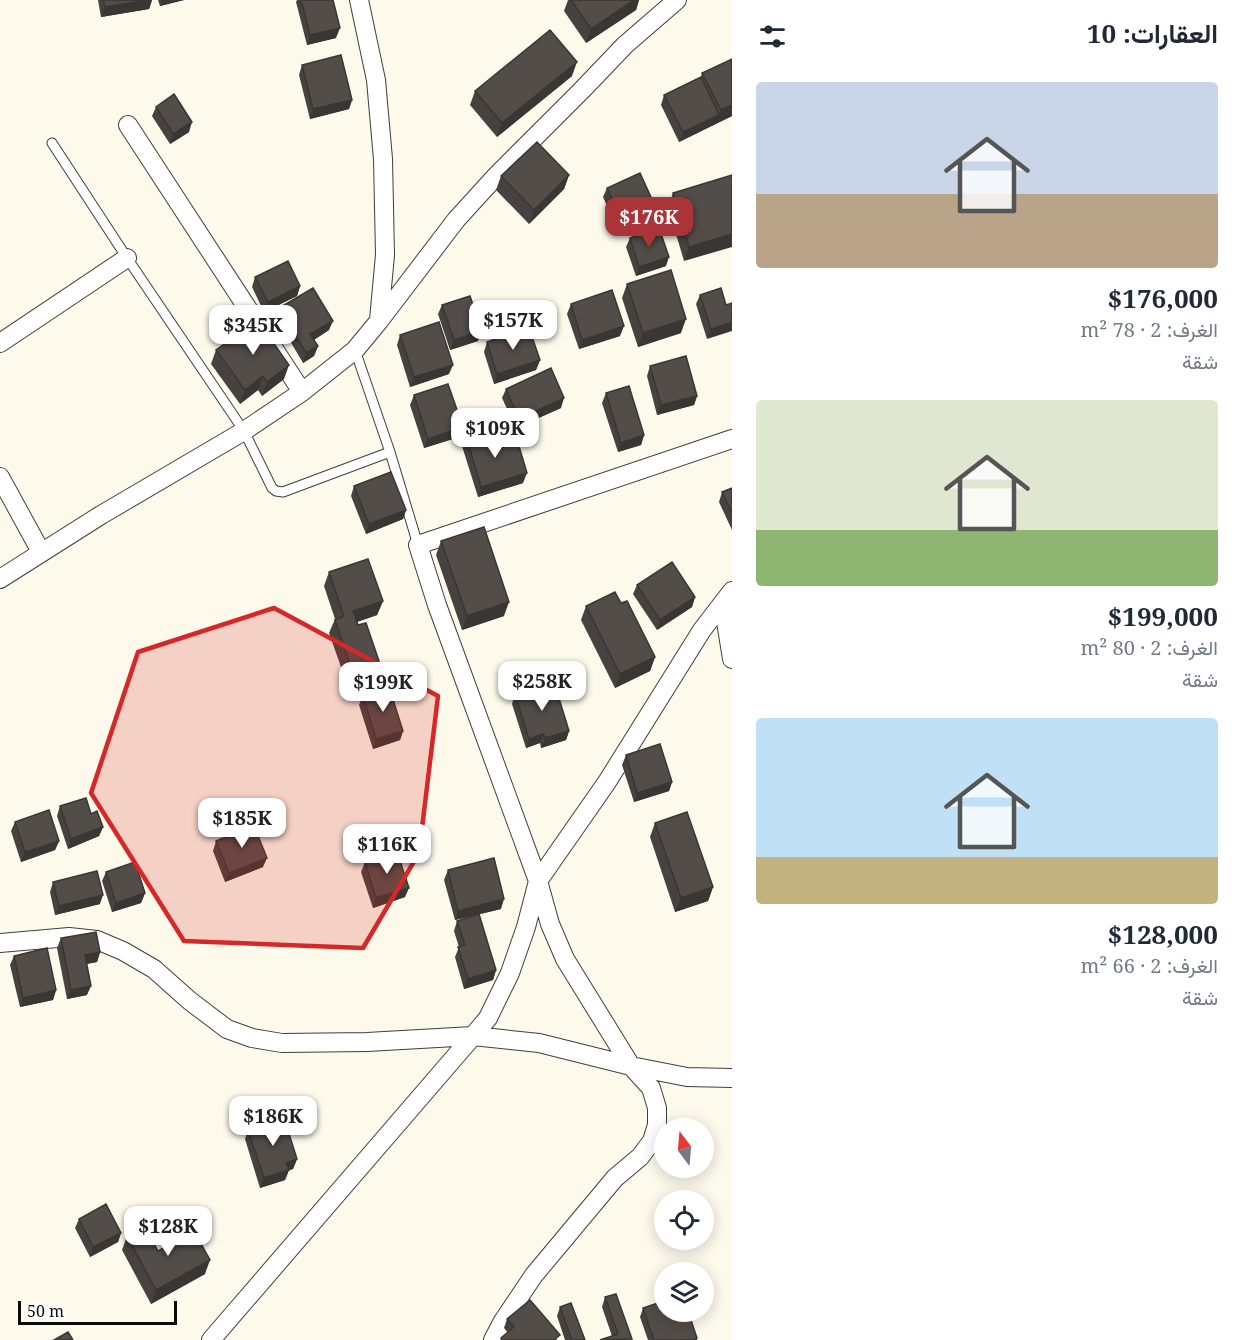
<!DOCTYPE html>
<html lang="ar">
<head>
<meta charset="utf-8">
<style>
  :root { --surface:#fff; --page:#f6f6f7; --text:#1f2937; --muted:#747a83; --accent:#aa3438 }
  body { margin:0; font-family:"Noto Serif",Vazirmatn,serif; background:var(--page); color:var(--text); direction:rtl; height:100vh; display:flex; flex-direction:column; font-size:22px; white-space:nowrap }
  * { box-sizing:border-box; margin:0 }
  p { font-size:20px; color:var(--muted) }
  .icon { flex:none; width:33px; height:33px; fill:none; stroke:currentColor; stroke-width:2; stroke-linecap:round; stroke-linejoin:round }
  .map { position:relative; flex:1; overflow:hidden; direction:ltr }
  .details { display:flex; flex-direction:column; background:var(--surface); width:510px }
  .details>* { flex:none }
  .needle { width:39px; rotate:344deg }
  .fabs { position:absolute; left:654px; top:1118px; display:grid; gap:12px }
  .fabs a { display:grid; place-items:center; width:60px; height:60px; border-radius:50%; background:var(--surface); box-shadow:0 3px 15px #0003; font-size:30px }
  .scale { position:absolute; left:18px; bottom:15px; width:159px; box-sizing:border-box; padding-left:6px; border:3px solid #0b0b0b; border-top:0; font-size:16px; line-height:21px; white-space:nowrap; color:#0b0b0b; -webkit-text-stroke:4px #fff; paint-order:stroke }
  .price { position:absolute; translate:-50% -51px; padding:0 14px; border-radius:12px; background:#fff; color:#222; font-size:20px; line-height:39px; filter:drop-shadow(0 2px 3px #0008) }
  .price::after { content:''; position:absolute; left:50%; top:36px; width:18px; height:14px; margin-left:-9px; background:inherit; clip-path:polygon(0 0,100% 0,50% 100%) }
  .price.selected { background:var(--accent); color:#fff }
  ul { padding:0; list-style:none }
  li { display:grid; align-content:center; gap:12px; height:318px; padding:0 24px }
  li span { display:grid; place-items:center; height:186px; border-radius:6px; color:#555 }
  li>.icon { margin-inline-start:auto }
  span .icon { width:108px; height:108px; fill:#fffc; stroke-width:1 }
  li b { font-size:26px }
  h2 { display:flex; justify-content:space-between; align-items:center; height:72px; padding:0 24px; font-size:26px }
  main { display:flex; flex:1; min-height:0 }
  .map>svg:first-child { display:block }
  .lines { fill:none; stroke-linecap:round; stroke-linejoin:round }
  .lane-casing { stroke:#3e3e3e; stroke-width:11 }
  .street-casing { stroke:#3e3e3e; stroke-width:20 }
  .lane { stroke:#fff; stroke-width:9 }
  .street { stroke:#fff; stroke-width:18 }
  .wall { fill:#47423f }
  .shaded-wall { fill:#3a3633 }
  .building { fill:#534d49; stroke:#3a3633; stroke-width:1.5 }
  .marked { fill:#d62828; fill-opacity:0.2; stroke:#d62828; stroke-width:4.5; stroke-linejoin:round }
</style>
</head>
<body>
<main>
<section class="details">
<h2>العقارات: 10<svg class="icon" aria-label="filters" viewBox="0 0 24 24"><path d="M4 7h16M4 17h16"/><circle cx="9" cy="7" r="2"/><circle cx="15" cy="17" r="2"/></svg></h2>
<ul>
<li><span style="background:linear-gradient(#c9d6e8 60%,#b9a48a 0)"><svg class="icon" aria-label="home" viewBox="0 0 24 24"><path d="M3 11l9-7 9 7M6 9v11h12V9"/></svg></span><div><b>$176,000</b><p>الغرف: 2 · 78 m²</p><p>شقة</p></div></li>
<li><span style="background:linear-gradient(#dfe7d0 70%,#8fb573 0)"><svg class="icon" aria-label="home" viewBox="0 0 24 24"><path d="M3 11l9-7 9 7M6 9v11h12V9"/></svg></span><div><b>$199,000</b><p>الغرف: 2 · 80 m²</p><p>شقة</p></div></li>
<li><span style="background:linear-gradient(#bfe0f5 75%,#c2b280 0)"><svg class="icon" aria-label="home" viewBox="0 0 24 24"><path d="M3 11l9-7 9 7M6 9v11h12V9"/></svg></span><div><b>$128,000</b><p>الغرف: 2 · 66 m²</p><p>شقة</p></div></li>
</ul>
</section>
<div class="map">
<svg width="732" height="1340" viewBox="0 0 732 1340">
  <rect width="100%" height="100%" fill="#fdfaec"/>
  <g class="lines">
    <g class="lane-casing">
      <path id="lane" d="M52,143l75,115 117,173 28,57 4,3 7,1 107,-40 28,93
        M355,350l35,102"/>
    </g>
    <g class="street-casing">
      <path id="street" d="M359,0l17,80 7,79 2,96 -6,65
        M128,125l174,267
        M0,343l127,-85
        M0,477l41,75
        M0,579l101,-64 143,-84 58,-39 53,-42 24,-29 77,-101 40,-44 86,-86 43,-45 52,-45
        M723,603l9,56
        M0,943l69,-6 28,3 26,11 31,18 36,32 37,28 25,9 30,5 85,-1 106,-6 66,7 92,23 56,11 45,1
        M211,1340l262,-304 15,-18 22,-45 16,-46 12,-46 69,-99 95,-152 30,-39
        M493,1340l10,-19 31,-46 81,-97 25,-21 12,-16 5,-16v-17l-6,-20 -20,-22 -66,-107 -15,-35 -12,-43 -101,-276 -19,-60 314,-106"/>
    </g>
    <use href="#lane" class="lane"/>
    <use href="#street" class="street"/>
  </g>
  <path class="wall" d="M98,0h54l-3,9 -48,8z
    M158,0h26l-24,6z
    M297,0h36l3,38 -29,7 -11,-43z
    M568,0h71l-3,10 -50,33 -22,-32z
    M732,59v57l-53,26 -18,-37 3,-10 37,-18 1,-4z
    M302,65l50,35 -3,9 -39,10 -11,-44z
    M572,76l-75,61 -27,-32 5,-14z
    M156,107l33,25 -19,12 -18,-28z
    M569,175l-5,14 -35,35 -33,-34 5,-14z
    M732,175l-48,86 -16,-54 5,-14z
    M607,188l45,28 -34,15 -15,-34z
    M630,238l36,28 -30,10 -10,-29z
    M255,277l45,9 -3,10 -33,16 -12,-25z
    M627,284l54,49 -43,14 -16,-49z
    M700,295l26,10 -19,34 -11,-35z
    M571,304l49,32 -41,13 -12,-35z
    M442,305l36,36 -28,9 -12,-36z
    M279,308l50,22 -15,10 4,6 -4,10 -11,7 -27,-46z
    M400,335l49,39 -39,13 -13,-42z
    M487,342l53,18 -4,10 -42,14 -10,-32z
    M216,350l68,29 -22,17 -4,-6 -18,14 -29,-40z
    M650,366l47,30 -3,9 -37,10 -10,-39z
    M506,389l55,19 -45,20 -14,-30z
    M606,393l38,42 -3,10 -23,7 -16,-49z
    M414,395l49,32 -4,10 -35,11 -14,-43z
    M466,436l28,14 29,33 -45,14 -16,-51z
    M354,486l52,24 -3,9 -37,15 -15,-38z
    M732,488v42l-13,-28 3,-10z
    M441,541l63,75 -42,14 -26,-75z
    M329,572l54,29 -6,14 -20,7 22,39 -5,13 -27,10 -18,-51 6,-14 -11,-33z
    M637,585l58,12 -3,10 -35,23 -24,-36z
    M621,603l34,54 -5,14 -35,17 -34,-68 5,-14z
    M515,694l54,37 -3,9 -25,8 -1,-5 -14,5 -14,-44z
    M363,695l40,36 -3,9 -27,9 -14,-44z
    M626,755l46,27 -3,9 -35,11 -12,-37z
    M60,806l31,8 12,13 -4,9 -31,13 -11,-33z
    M15,822l44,19 -4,9 -34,12 -10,-31z
    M655,823l58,64 -5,14 -33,11 -25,-75z
    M216,841l47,26 -38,15 -12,-31z
    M365,862l40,35 -32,11 -12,-36z
    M448,870l53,39 -46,11 -11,-40z
    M106,872l39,21 -4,10 -29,9 -10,-31z
    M53,882l47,22 -45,11 -5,-23z
    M457,921l39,49 -3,10 -29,9 -9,-32 4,-10 -5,-16z
    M61,938l39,14 -3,10 -11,2 1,31 -20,4 -10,-51z
    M14,956l42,34 -3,10 -33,7 -10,-42z
    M248,1130l49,29 -4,10 -4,1 -4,10 -25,8 -15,-49z
    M79,1219l42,14 -3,9 -28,15 -15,-29z
    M127,1236l31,15 47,23 -54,30 -29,-54z
    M605,1297l27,43 -20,-4 -10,-29z
    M560,1307l25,33h-20l-8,-24z
    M643,1308l54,30v2h-49l-8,-23z
    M507,1319l51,21h-58l8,-7 -4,-5z"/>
  <path class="shaded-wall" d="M148,0h4l-3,9 -48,8 4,-10z
    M162,0h22l-24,6z
    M634,0h5l-3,10 -50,33 5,-14z
    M340,28l-4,10 -29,7 3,-10z
    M577,62l-5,14 -75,61 5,-14z
    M352,100l-3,9 -39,10 3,-10z
    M732,105v11l-53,26 4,-10 36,-17 2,-5z
    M192,122l-3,10 -19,12 3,-10z
    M569,175l-5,14 -35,35 5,-14z
    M655,206l-3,10 -34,15 4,-10z
    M732,234v13l-48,14 5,-14z
    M669,257l-3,9 -30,10 3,-9z
    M300,286l-3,10 -33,16 4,-10z
    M686,319l-5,14 -43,14 5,-14z
    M333,321l-4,9 -22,14 3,-10z
    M732,322v9l-25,8 4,-10z
    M624,326l-4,10 -41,13 3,-9z
    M482,331l-4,10 -28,9 4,-10z
    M318,346l-4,10 -11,7 3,-10z
    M540,360l-4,10 -42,14 3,-10z
    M289,365l-5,14 -22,17 5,-14z
    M453,365l-4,9 -39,13 4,-10z
    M263,376l-5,14 -18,14 5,-14z
    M697,396l-3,9 -37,10 4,-10z
    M564,398l-3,10 -45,20 3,-9z
    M463,427l-4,10 -35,11 4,-9z
    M644,435l-3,10 -23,7 3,-9z
    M527,473l-4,10 -45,14 3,-10z
    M406,510l-3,9 -37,15 3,-10z
    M695,597l-3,10 -35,23 3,-10z
    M383,601l-6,14 -29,10 5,-14z
    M509,602l-5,14 -42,14 5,-14z
    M655,657l-5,14 -35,17 5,-14z
    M379,661l-5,13 -27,10 5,-14z
    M403,731l-3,9 -27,9 3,-10z
    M569,731l-3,9 -25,8 4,-10z
    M543,734l-3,9 -14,5 3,-9z
    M672,782l-3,9 -35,11 3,-9z
    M103,827l-4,9 -31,13 3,-10z
    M59,841l-4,9 -34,12 4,-10z
    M267,858l-4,9 -38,15 4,-9z
    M713,887l-5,14 -33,11 6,-14z
    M409,888l-4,9 -32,11 3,-10z
    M145,893l-4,10 -29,9 4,-9z
    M103,895l-3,9 -45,11 4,-9z
    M504,899l-3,10 -46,11 3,-9z
    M100,952l-3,10 -16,3 4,-10z
    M496,970l-3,10 -29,9 4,-10z
    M91,986l-4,9 -20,4 4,-9z
    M56,990l-3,10 -33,7 3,-9z
    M297,1159l-4,10 -10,3 3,-9z
    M289,1170l-4,10 -25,8 4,-10z
    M121,1233l-3,9 -28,15 3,-10z
    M210,1260l-5,14 -54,30 5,-14z"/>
  <path class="building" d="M103,0h45l-43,7z
    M301,0h32l7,28 -30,7z
    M571,0h63l-43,29z
    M550,30l27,32 -75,61 -27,-32z
    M341,55l11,45 -39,9 -11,-44z
    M732,59v46l-11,5 -19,-37z
    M701,77l18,38 -36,17 -19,-37z
    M174,94l18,28 -19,12 -17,-27z
    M537,142l32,33 -35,35 -33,-34z
    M640,173l15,33 -33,15 -15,-33z
    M732,175v59l-43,13 -16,-54z
    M659,228l10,29 -30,10 -9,-29z
    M288,261l12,25 -32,16 -13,-25z
    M671,270l15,49 -43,14 -16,-49z
    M313,288l20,33 -23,13 8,12 -12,7 -27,-45z
    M721,288l5,17 6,-2v19l-21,7 -11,-34z
    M612,290l12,36 -42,14 -11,-36z
    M470,296l12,35 -28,9 -12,-35z
    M258,321l31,44 -22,17 -4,-6 -18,14 -29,-40z
    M439,322l14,43 -39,12 -14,-42z
    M529,328l11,32 -43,14 -10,-32z
    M686,356l11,40 -36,9 -11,-39z
    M551,368l13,30 -45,21 -13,-30z
    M448,384l15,43 -35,12 -14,-44z
    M629,386l15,49 -23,8 -15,-50z
    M488,429l6,21 24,-7 9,30 -46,14 -15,-51z
    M391,472l15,38 -37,14 -15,-38z
    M732,488v25l-10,-21z
    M484,527l25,75 -42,14 -26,-75z
    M368,559l15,42 -30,10 5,14 8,-2 13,38 -27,9 -17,-50 9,-4 -15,-44z
    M672,562l23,35 -35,23 -23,-35z
    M615,592l6,11 6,-2 28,56 -35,17 -34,-68z
    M554,682l15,49 -24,7 -2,-4 -14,5 -14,-45z
    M389,687l14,44 -27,8 -13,-44z
    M660,744l12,38 -35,11 -11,-38z
    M86,798l5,16 6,-3 6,16 -32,12 -11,-33z
    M49,810l10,31 -34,11 -10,-30z
    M687,812l26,75 -32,11 -26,-75z
    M254,826l13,32 -38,15 -13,-32z
    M397,852l12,36 -33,10 -11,-36z
    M494,858l10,41 -46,12 -10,-41z
    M135,862l10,31 -29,10 -10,-31z
    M97,871l6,24 -44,11 -6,-24z
    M479,914l17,56 -28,9 -10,-32 7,-2 -8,-24z
    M96,932l4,20 -15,3 6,31 -20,4 -10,-52z
    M47,948l9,42 -33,8 -9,-42z
    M284,1118l13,41 -11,4 3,7 -25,8 -16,-48z
    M106,1204l15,29 -28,14 -14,-28z
    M144,1227l14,24 36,-20 16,29 -54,30 -29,-54z
    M616,1294l16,45 -32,1 18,-6 -13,-37z
    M530,1300l30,35 -6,5h-52l-1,-2 13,-11 -7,-8z
    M664,1301v10h24l9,27 -4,2h-39l-11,-32z
    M571,1303l14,37h-13l-12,-33z
    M68,1332l5,8h-19z"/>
  <path class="marked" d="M274,608l164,88 -19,157 -56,95 -179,-7 -93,-148 47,-141z"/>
</svg>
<div class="fabs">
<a><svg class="needle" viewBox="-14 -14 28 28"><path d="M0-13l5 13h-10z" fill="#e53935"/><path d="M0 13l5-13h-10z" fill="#747a83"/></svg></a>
<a><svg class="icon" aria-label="locate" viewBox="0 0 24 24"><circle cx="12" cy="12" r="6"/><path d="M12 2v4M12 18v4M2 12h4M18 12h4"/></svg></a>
<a><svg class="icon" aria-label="layers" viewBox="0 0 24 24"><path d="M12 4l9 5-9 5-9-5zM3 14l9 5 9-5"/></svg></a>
</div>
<div class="scale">50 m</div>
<b class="price selected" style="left:649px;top:248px">$176K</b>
<b class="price" style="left:513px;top:351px">$157K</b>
<b class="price" style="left:253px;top:356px">$345K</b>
<b class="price" style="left:495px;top:459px">$109K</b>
<b class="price" style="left:542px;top:712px">$258K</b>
<b class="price" style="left:383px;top:713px">$199K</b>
<b class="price" style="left:242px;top:849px">$185K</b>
<b class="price" style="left:387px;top:875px">$116K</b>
<b class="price" style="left:273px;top:1147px">$186K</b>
<b class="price" style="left:168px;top:1257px">$128K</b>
</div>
</main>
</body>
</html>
